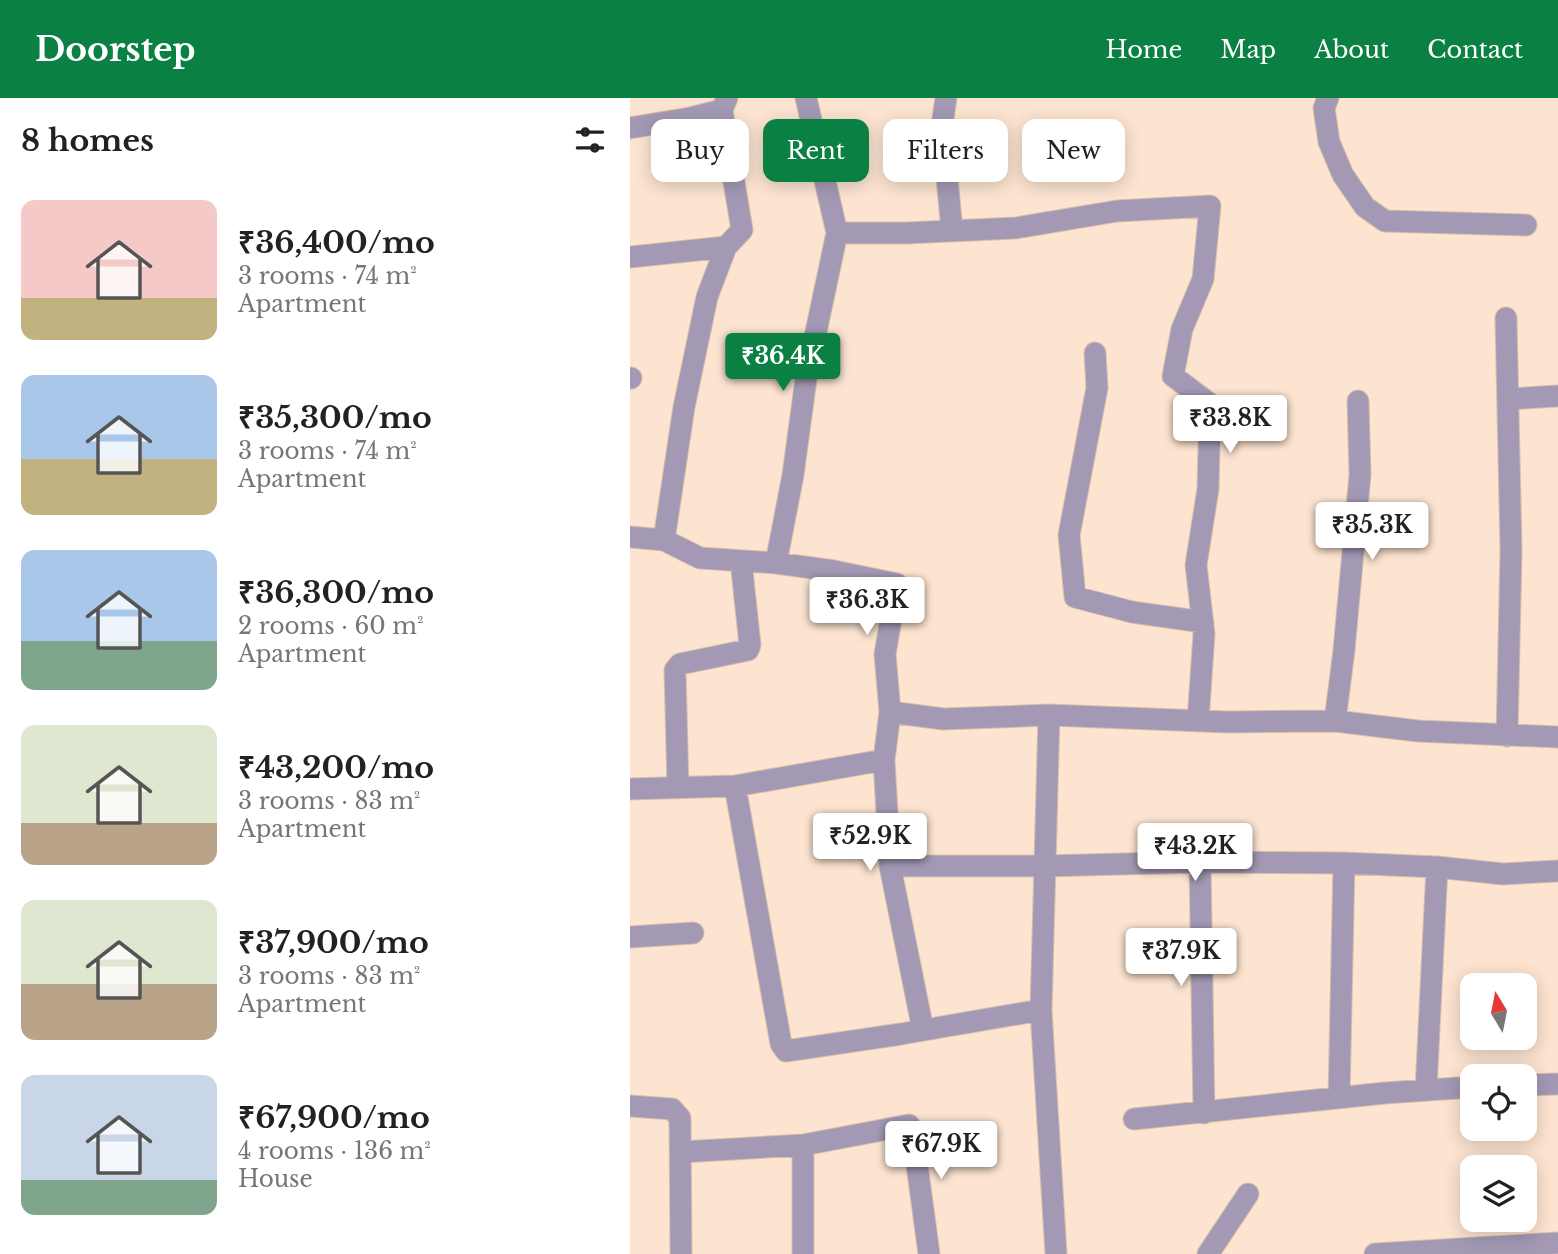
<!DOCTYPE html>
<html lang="en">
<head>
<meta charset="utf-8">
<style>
  :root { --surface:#fff; --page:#f2f2f2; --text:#222; --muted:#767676; --accent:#0b8043 }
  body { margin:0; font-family:"Libre Baskerville",serif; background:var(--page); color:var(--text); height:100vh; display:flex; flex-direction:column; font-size:26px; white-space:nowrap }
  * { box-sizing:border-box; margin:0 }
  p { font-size:23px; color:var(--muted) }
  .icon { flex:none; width:38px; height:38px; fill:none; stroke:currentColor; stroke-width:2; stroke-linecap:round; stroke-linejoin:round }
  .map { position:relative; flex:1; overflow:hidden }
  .panel { display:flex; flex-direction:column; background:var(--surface); width:630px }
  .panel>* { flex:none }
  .hud { position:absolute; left:21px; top:21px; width:665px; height:63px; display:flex; gap:14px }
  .needle { width:46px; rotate:350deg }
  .fabs { position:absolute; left:830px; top:875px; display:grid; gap:14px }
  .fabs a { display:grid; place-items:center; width:77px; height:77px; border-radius:14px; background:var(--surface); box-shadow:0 4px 18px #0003; font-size:35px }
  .price { position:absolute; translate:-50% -60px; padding:0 16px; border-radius:7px; background:#fff; color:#222; font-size:23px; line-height:46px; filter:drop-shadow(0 2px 4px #0008) }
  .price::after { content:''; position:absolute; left:50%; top:42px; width:21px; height:16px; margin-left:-10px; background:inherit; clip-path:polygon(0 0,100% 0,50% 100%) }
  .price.selected { background:var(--accent); color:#fff }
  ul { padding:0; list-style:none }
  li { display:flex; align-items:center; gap:21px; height:175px; padding:0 21px }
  li span { display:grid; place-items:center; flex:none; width:196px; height:140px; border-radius:14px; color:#555 }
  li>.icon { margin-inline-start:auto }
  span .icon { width:84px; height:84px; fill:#fffc; stroke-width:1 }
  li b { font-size:30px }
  h2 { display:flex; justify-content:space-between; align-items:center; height:84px; padding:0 21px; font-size:30px }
  .tag { padding:0 24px; border-radius:14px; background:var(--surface); box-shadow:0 4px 18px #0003; font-size:24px; line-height:63px }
  .tag.selected { background:var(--accent); color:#fff }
  header { display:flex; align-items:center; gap:42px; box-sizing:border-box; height:98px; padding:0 35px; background:var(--accent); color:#fff }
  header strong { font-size:33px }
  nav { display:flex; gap:38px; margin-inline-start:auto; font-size:24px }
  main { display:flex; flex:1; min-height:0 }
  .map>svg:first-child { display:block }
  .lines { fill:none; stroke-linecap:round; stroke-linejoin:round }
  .street-casing { stroke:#d6bfab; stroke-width:23 }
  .street { stroke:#a399b5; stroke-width:21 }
</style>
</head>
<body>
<header>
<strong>Doorstep</strong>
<nav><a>Home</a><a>Map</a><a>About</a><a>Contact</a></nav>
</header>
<main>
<section class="panel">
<h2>8 homes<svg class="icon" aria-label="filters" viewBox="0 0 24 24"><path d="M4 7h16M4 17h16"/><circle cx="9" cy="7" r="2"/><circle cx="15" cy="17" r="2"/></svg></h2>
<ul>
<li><span style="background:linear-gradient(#f6c9c9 70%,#c2b280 0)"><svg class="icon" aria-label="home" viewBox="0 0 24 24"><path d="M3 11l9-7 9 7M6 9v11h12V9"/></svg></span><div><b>₹36,400/mo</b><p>3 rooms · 74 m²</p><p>Apartment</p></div></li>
<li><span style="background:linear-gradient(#a9c7e8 60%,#c2b280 0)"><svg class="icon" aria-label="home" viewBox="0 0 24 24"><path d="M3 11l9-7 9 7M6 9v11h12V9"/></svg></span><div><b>₹35,300/mo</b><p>3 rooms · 74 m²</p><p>Apartment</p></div></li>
<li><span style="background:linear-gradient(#a9c7e8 65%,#7fa58c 0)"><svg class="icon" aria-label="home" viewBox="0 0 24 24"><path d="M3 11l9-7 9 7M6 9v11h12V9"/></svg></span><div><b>₹36,300/mo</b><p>2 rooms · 60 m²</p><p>Apartment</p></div></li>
<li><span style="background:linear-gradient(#dfe7d0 70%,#b9a48a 0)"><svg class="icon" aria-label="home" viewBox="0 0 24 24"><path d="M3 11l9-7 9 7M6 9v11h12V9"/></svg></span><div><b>₹43,200/mo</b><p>3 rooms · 83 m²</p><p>Apartment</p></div></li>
<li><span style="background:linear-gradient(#dfe7d0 60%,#b9a48a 0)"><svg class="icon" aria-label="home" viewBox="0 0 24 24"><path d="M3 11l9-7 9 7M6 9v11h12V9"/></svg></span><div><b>₹37,900/mo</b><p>3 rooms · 83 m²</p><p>Apartment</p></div></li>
<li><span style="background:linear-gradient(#c9d6e8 75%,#7fa58c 0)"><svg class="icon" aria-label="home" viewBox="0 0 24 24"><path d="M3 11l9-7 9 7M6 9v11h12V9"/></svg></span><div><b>₹67,900/mo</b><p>4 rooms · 136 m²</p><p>House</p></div></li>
</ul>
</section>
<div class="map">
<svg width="928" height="1156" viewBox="0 0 928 1156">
  <rect width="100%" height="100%" fill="#fce4d0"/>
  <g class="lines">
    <g class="street-casing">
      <path id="street" d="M316,0l-4,27 10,106
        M698,0l-4,10 5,34 14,33 22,32 20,14 141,4
        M92,12l20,120 -16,17 -19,50 -23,110 -20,133 36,18 76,5 58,8 63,13 -12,70 5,58 53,7 106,-4 179,7 107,-1 83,10 140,6
        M0,30l60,-10 32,-8 5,-12
        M207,135h69l110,-5 101,-17 93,-5 -7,73 -21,50 -9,47 37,28 -2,85 -12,76 8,69 -6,87
        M0,159l96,-10
        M876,220l5,232 -4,186
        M465,255l2,35 -28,147 6,62 57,15 71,10
        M0,280h1
        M879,301l49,-3
        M0,439l34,3
        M146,465l17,-88 13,-96 31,-146 -31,-135
        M260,614l-6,48 6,106 33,164
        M705,623l9,-71 16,-175 -2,-74
        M105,688l46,258 5,7 115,-17 140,-24 15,244
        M48,690l-3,-118 5,-6 68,-14 2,-5 -9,-84
        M0,691l105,-3 149,-26
        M570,764l4,251
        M260,768h154l156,-4 144,1 93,4 66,7 55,-3
        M0,839l63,-4
        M411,912l8,-295
        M894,987l34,-1
        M796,992l11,-223
        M709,1000l5,-235
        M0,1008l42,3 8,9 1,136
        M504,1021l251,-26 87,-6
        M173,1047v109
        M51,1054l122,-7 106,-20 6,25 14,104
        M578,1156l40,-60
        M745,1156l183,-11"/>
    </g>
    <use href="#street" class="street"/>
  </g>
</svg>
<div class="fabs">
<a><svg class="needle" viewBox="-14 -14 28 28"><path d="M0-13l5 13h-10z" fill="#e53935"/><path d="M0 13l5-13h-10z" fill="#767676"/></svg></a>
<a><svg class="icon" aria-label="locate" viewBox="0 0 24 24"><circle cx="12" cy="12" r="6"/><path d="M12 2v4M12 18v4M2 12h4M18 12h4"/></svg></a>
<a><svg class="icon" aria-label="layers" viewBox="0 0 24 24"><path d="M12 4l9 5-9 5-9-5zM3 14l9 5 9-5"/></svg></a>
</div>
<b class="price selected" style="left:153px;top:295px">₹36.4K</b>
<b class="price" style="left:600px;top:357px">₹33.8K</b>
<b class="price" style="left:742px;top:464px">₹35.3K</b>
<b class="price" style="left:237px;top:539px">₹36.3K</b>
<b class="price" style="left:240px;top:775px">₹52.9K</b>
<b class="price" style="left:565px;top:785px">₹43.2K</b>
<b class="price" style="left:551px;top:890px">₹37.9K</b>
<b class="price" style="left:311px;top:1083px">₹67.9K</b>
<div class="hud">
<a class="tag">Buy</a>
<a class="tag selected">Rent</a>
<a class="tag">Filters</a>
<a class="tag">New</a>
</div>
</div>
</main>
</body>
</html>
